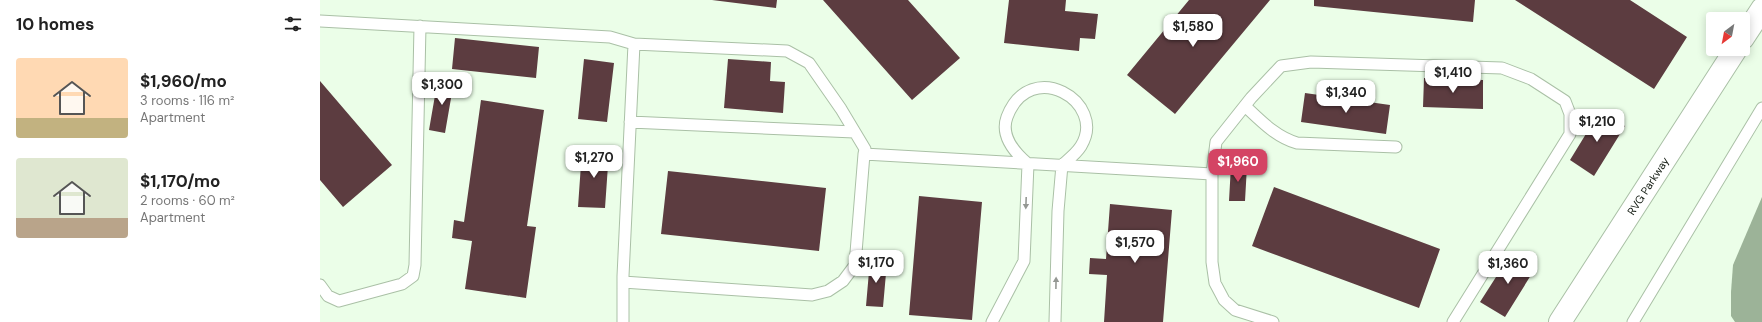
<!DOCTYPE html>
<html lang="en">
<head>
<meta charset="utf-8">
<style>
  :root { --surface:#fff; --page:#f6f6f6; --text:#222; --muted:#767676; --accent:#d44464 }
  body { margin:0; font-family:"DM Sans",sans-serif; background:var(--page); color:var(--text); height:100vh; display:flex; flex-direction:column; font-size:15px; white-space:nowrap }
  * { box-sizing:border-box; margin:0 }
  p { font-size:13px; color:var(--muted) }
  .icon { flex:none; width:22px; height:22px; fill:none; stroke:currentColor; stroke-width:2; stroke-linecap:round; stroke-linejoin:round }
  .map { position:relative; flex:1; overflow:hidden }
  .side { display:flex; flex-direction:column; background:var(--surface); width:320px }
  .side>* { flex:none }
  .needle { width:26px; rotate:212deg }
  .tools { position:absolute; left:1386px; top:12px; display:grid; gap:8px }
  .tools a { display:grid; place-items:center; width:44px; height:44px; border-radius:4px; background:var(--surface); box-shadow:0 2px 10px #0003; font-size:20px }
  .price { position:absolute; translate:-50% -34px; padding:0 9px; border-radius:8px; background:#fff; color:#222; font-size:13px; line-height:26px; filter:drop-shadow(0 1px 2px #0008) }
  .price::after { content:''; position:absolute; left:50%; top:24px; width:12px; height:9px; margin-left:-6px; background:inherit; clip-path:polygon(0 0,100% 0,50% 100%) }
  .price.active { background:var(--accent); color:#fff }
  ul { padding:0; list-style:none }
  li { display:flex; align-items:center; gap:12px; height:100px; padding:0 16px }
  li span { display:grid; place-items:center; flex:none; width:112px; height:80px; border-radius:4px; color:#555 }
  li>.icon { margin-inline-start:auto }
  span .icon { width:48px; height:48px; fill:#fffc; stroke-width:1 }
  li b { font-size:17px }
  h2 { display:flex; justify-content:space-between; align-items:center; height:48px; padding:0 16px; font-size:17px }
  main { display:flex; flex:1; min-height:0 }
  .map>svg:first-child { display:block }
  .water { fill:#9cb398 }
  .building { fill:#5c3c40 }
  .lines { fill:none; stroke-linecap:round; stroke-linejoin:round }
  .service-casing { stroke:#aac0a6; stroke-width:13 }
  .minor-casing { stroke:#aac0a6; stroke-width:24 }
  .service { stroke:#fff; stroke-width:11 }
  .minor { stroke:#fff; stroke-width:22 }
  .oneway { fill:#959894 }
  .labels { text-anchor:middle; dominant-baseline:central; stroke-width:4; stroke-linejoin:round; paint-order:stroke }
  .street-label { font-size:11px; fill:#131b12; stroke:#fff }
</style>
</head>
<body>
<main>
<section class="side">
<h2>10 homes<svg class="icon" aria-label="filters" viewBox="0 0 24 24"><path d="M4 7h16M4 17h16"/><circle cx="9" cy="7" r="2"/><circle cx="15" cy="17" r="2"/></svg></h2>
<ul>
<li><span style="background:linear-gradient(#ffd9b3 75%,#c2b280 0)"><svg class="icon" aria-label="home" viewBox="0 0 24 24"><path d="M3 11l9-7 9 7M6 9v11h12V9"/></svg></span><div><b>$1,960/mo</b><p>3 rooms · 116 m²</p><p>Apartment</p></div></li>
<li><span style="background:linear-gradient(#dfe7d0 75%,#b9a48a 0)"><svg class="icon" aria-label="home" viewBox="0 0 24 24"><path d="M3 11l9-7 9 7M6 9v11h12V9"/></svg></span><div><b>$1,170/mo</b><p>2 rooms · 60 m²</p><p>Apartment</p></div></li>
</ul>
</section>
<div class="map">
<svg width="1442" height="322" viewBox="0 0 1442 322">
  <rect width="100%" height="100%" fill="#ebfee8"/>
  <path class="water" d="M1442,197v125h-27l-4,-6v-24l2,-27z"/>
  <path class="building" d="M392,0h65l-1,8z
    M503,0h85l52,58 -48,42z
    M689,0h57l-1,11 33,3 -3,25 -15,-1 -1,13 -75,-8z
    M869,0h81l-95,114 -48,-39z
    M994,0h161l-2,22 -159,-16z
    M1195,0h115l57,37 -33,52z
    M135,38l84,9 -3,31 -84,-9z
    M264,59l30,4 -7,59 -29,-3z
    M408,59l43,3 -1,19 15,1 -2,31 -59,-5z
    M118,78l16,3 -9,52 -16,-3z
    M1104,78l59,2v29l-60,-2z
    M0,81l72,84 -49,42 -23,-27z
    M985,93l85,12 -4,29 -85,-12z
    M161,100l63,10 -17,116 9,1 -10,71 -61,-9 7,-48 -20,-3 2,-18 10,2z
    M1280,111l25,15 -31,50 -24,-16z
    M262,150l27,1 -4,57 -27,-1z
    M911,165l16,1 -2,35h-16z
    M348,171l158,17 -7,63 -158,-17z
    M954,187l166,62 -21,59 -167,-62z
    M599,196l63,6 -10,118 -63,-5z
    M790,204l62,6 -9,112h-59l3,-47 -18,-1 1,-16 16,1z
    M1192,252l24,15 -31,50 -25,-15z
    M550,260l17,2 -4,45 -17,-1z"/>
  <g class="lines">
    <g class="service-casing">
      <path id="service" d="M0,21l290,16 24,7 -11,232v46
        M925,106c16,15 31,31 52,37l99,4
        M310,122l224,10
        M544,154l348,20
        M303,282l189,13 16,-4 15,-10 12,-16 9,-111 1,-5 -24,-40 -32,-46 -22,-12 -153,-7
        M0,285l8,11 11,5 63,-17 11,-8 2,-11 5,-239
        M672,322l32,-61 4,-97c-14,-12 -28,-28 -21,-47 23,-61 101,-15 74,29 -5,8 -12,13 -19,19l-4,46 -3,111
        M953,322l-38,-12 -11,-10 -9,-17 -3,-21v-88l4,-32 35,-44 30,-32 30,-4 191,6 29,11 34,22 5,13v20l-117,188
        M1313,322l129,-214"/>
    </g>
    <g class="minor-casing">
      <path id="minor" d="M1423,38l19,-29
        M1240,322l176,-273"/>
    </g>
    <use href="#service" class="service"/>
    <use href="#minor" class="minor"/>
  </g>
  <defs><path id="oneway-solid" d="M-6-.8H1V-3.2L6.5 0L1 3.2V.8H-6Z"/></defs>
  <g class="oneway">
    <use href="#oneway-solid" transform="translate(706 203) rotate(92)"/>
    <use href="#oneway-solid" transform="translate(736 283) rotate(-89)"/>
  </g>
  <g class="labels">
    <g class="street-label">
      <text transform="translate(1328 186) rotate(-57)">RVG Parkway</text>
    </g>
  </g>
</svg>
<div class="tools">
<a><svg class="needle" viewBox="-14 -14 28 28"><path d="M0-13l5 13h-10z" fill="#e53935"/><path d="M0 13l5-13h-10z" fill="#767676"/></svg></a>
</div>
<b class="price" style="left:873px;top:48px">$1,580</b>
<b class="price" style="left:1133px;top:94px">$1,410</b>
<b class="price" style="left:122px;top:106px">$1,300</b>
<b class="price" style="left:1026px;top:114px">$1,340</b>
<b class="price" style="left:1277px;top:143px">$1,210</b>
<b class="price" style="left:274px;top:179px">$1,270</b>
<b class="price active" style="left:918px;top:183px">$1,960</b>
<b class="price" style="left:815px;top:264px">$1,570</b>
<b class="price" style="left:556px;top:284px">$1,170</b>
<b class="price" style="left:1188px;top:285px">$1,360</b>
</div>
</main>
</body>
</html>
